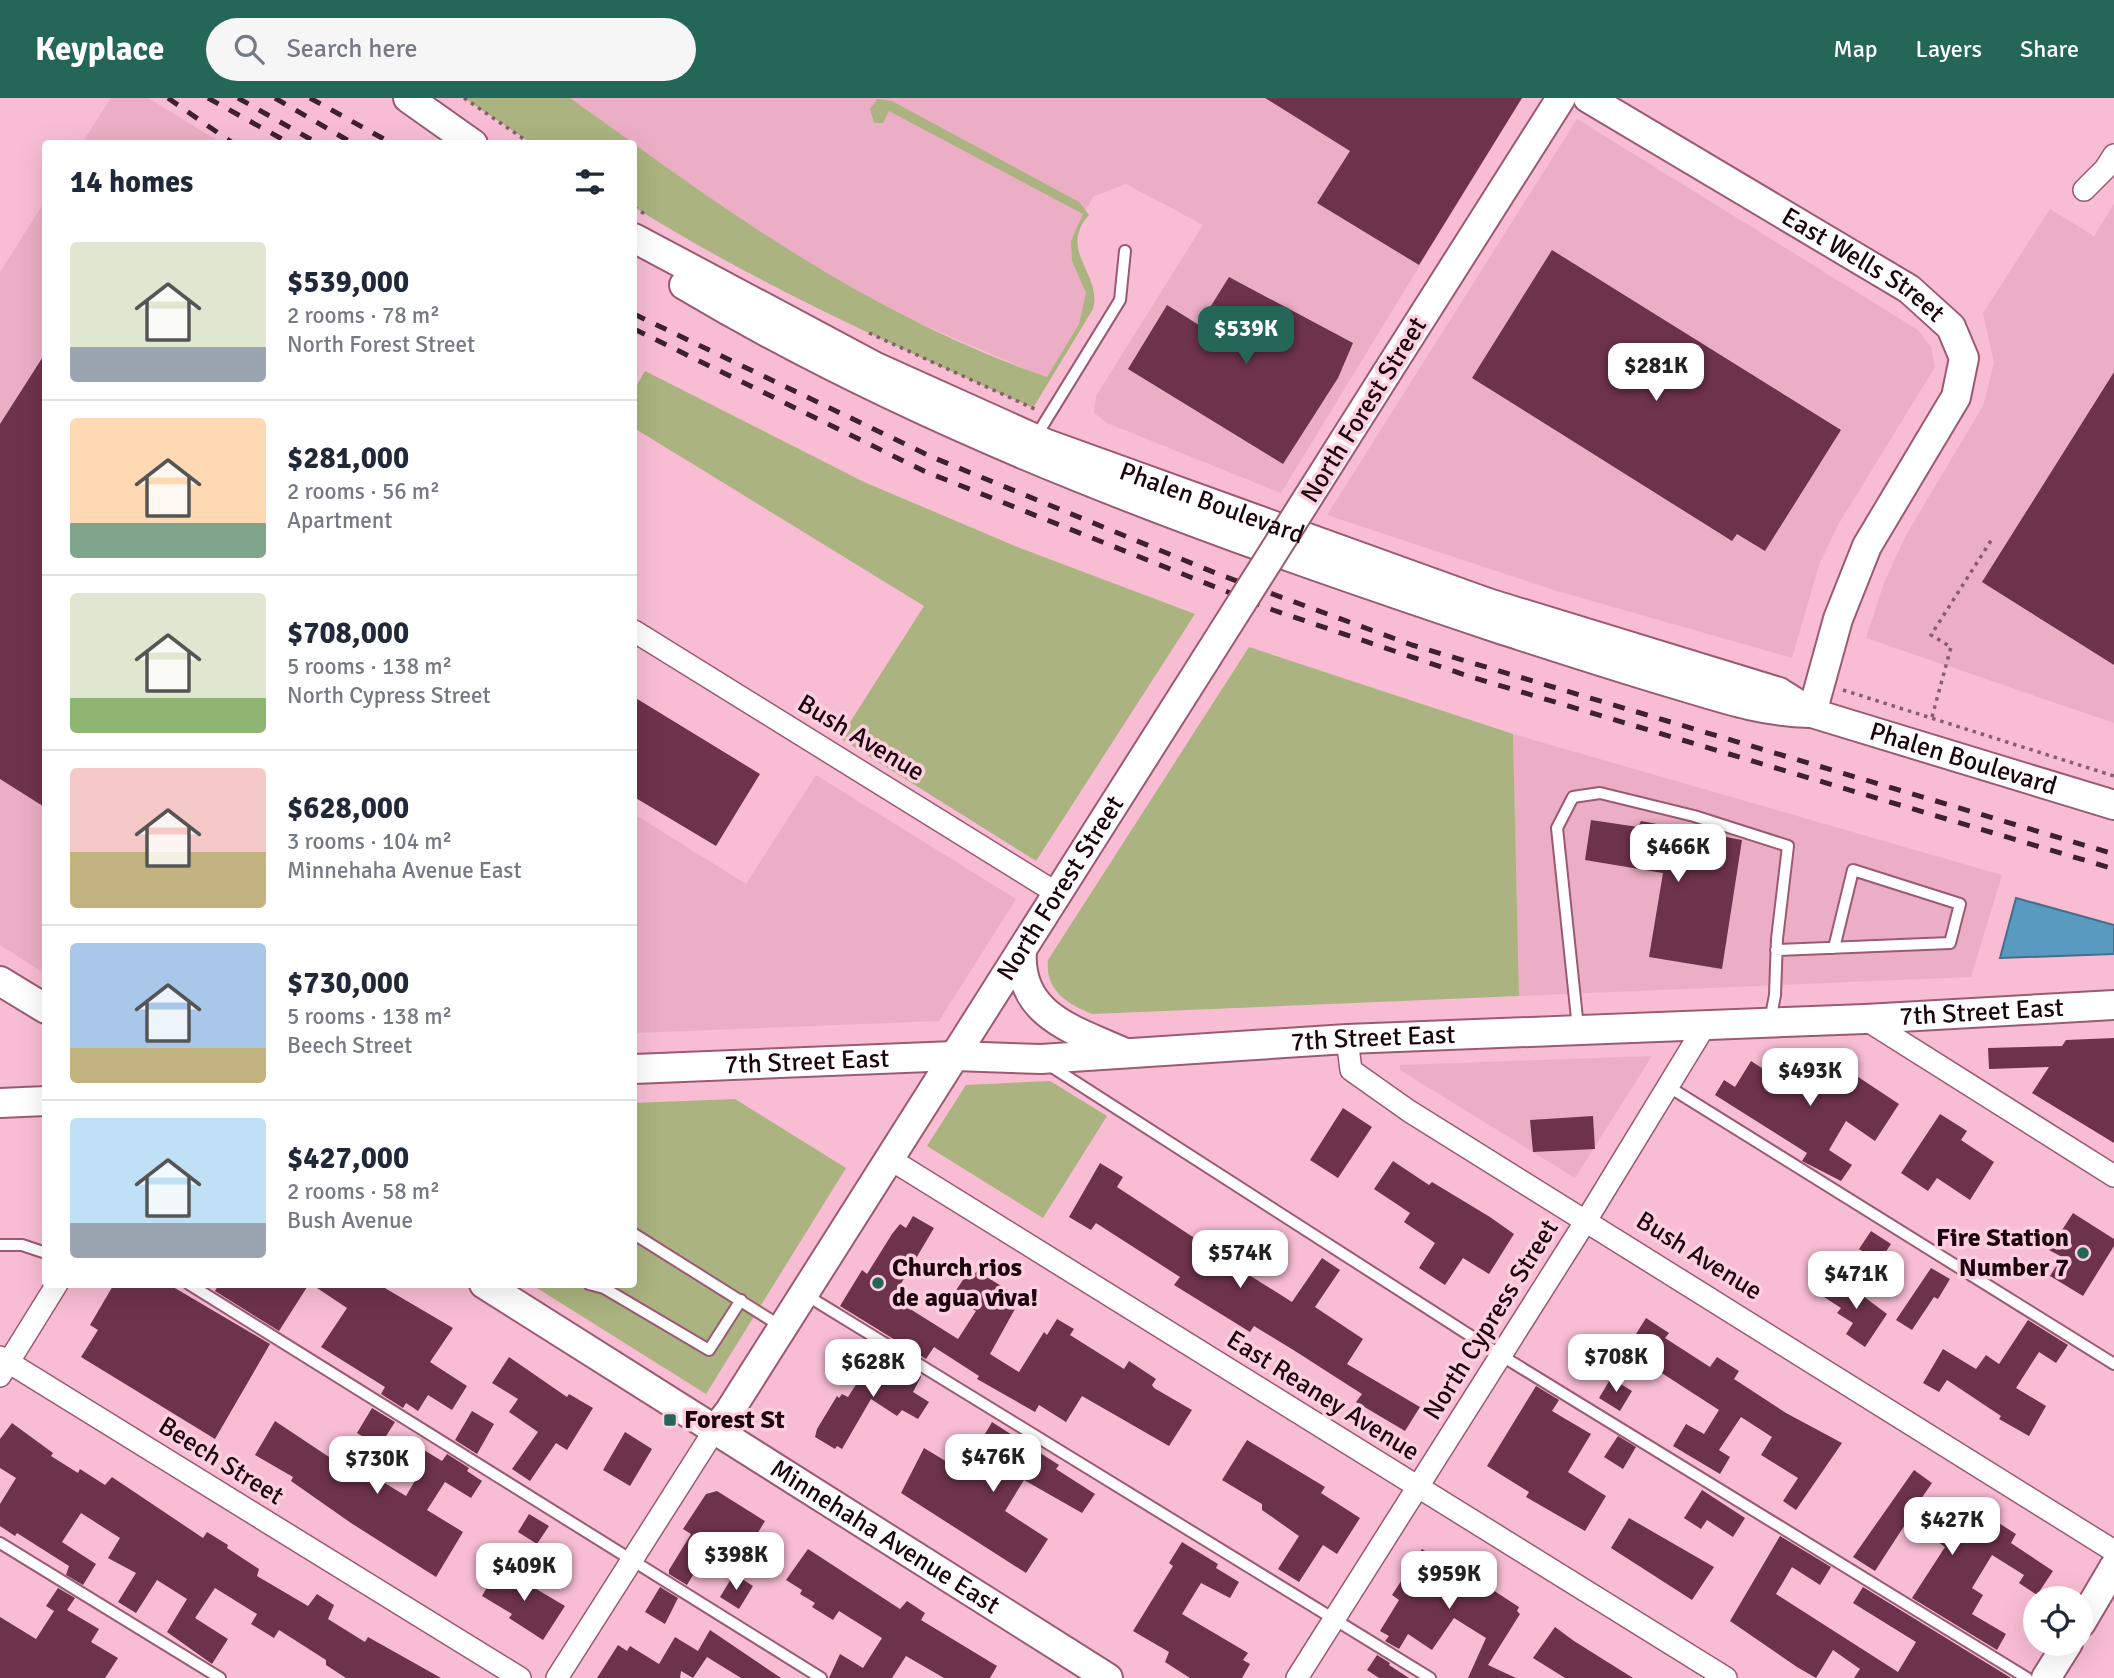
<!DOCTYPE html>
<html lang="en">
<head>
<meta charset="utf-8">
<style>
  :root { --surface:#fff; --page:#f6f6f7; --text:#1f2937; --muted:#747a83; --line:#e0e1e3; --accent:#246758 }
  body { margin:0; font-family:Signika,sans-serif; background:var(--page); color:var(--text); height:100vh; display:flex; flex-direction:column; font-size:26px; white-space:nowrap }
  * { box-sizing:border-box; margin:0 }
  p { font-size:23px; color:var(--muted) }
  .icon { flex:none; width:38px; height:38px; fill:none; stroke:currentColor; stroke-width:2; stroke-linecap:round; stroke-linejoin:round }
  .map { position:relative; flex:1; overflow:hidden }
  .side { position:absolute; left:42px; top:42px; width:595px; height:1148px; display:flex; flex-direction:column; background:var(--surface); border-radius:7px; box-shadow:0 7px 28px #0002 }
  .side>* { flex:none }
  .tools { position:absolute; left:2023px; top:1488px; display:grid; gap:14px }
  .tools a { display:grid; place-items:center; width:70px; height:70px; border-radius:50%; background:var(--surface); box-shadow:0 7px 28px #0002; font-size:35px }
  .price { position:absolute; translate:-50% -60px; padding:0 16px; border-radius:14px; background:#fff; color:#222; font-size:23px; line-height:46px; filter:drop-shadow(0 2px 4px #0008) }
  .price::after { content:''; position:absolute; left:50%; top:42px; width:21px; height:16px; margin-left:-10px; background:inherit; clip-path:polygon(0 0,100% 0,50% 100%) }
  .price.selected { background:var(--accent); color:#fff }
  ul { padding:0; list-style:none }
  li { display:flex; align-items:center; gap:21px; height:175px; padding:0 28px }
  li+li { border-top:2px solid var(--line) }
  li span { display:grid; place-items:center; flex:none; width:196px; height:140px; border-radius:7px; color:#555 }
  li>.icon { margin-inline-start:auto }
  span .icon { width:84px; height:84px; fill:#fffc; stroke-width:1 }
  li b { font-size:30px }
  h2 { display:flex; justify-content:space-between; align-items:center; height:84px; padding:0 28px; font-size:30px }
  header { display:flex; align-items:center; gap:42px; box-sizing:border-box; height:98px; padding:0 35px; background:var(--accent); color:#fff }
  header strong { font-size:33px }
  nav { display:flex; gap:38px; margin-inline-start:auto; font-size:24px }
  .search { width:490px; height:63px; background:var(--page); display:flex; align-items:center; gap:18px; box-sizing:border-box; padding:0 24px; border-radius:38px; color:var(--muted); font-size:26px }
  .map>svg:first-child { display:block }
  .built { fill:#ecaec4 }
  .green { fill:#abb380 }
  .water { fill:#589ac0; stroke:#466d8b; stroke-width:2 }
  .building { fill:#6e334c }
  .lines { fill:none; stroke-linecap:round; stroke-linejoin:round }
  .lane-casing { stroke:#9b5a74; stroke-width:14 }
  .street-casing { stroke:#9b5a74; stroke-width:24 }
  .secondary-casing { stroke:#9b5a74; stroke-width:32 }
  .path { stroke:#865d6d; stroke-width:3.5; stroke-dasharray:3.5 5; stroke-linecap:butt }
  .lane { stroke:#fff; stroke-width:10 }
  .street { stroke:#fff; stroke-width:21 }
  .secondary { stroke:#fff; stroke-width:28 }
  .rail { stroke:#3e212d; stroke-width:5; stroke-dasharray:12 12; stroke-linecap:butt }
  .secondary-bridge-casing { stroke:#9b5a74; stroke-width:32; stroke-linecap:butt }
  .secondary-bridge { stroke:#fff; stroke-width:28 }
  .poi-dot { fill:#246758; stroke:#fdcfdf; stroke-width:2.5 }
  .labels { text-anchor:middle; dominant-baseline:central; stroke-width:7; stroke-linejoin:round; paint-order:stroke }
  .street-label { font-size:26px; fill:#1b040e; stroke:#fdcfdf }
  .poi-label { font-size:26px; font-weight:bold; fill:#1b040e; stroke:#fdcfdf; text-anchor:start }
</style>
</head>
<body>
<header>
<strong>Keyplace</strong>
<div class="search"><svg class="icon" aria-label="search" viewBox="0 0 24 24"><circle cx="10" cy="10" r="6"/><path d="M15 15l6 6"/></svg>Search here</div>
<nav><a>Map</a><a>Layers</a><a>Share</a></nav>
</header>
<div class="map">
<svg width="2114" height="1580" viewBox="0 0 2114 1580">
  <rect width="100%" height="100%" fill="#f8bdd3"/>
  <path class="built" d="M111,0h37l74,45h-140z
    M570,0h952l-241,395 -174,-70 -13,-10 2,-17 107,-171 -77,-41 -32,12 -11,18 -11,47 15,32 -8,31 -32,54 -142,-61 -88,-48 -123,-81z
    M1577,21l341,211 13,17 4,20 -97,158 -19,40 -27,93 -235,-67 -230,-76z
    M45,103v773l-45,-29v-673z
    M2114,106v519l-248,-85 18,-55 22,-48 77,-129 11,-43 -11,-50 67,-104 44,27z
    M1513,636l489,141 -31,102 -452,19z
    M816,677l200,124 -77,122 -305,12v-219l112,70z
    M1652,958l-77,122 -175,-108v-5z"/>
  <path class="green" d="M464,0h106l63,45h-102z
    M877,1l15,2 187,101 10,13c-32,35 14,60 4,94l-60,99c-135,-61 -273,-122 -399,-201v-63c128,93 262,181 413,233l32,-53 7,-31 -14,-32 -1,-20 12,-27 -194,-103 -6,12h-9l-4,-14z
    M645,273l219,111 151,64 180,68 -159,247 -196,-123 84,-132 -290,-178v-38z
    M1249,549l264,87 6,262 -427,18c-26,-11 -47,-24 -44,-54z
    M1050,983l57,35 -64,102 -116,-72 39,-61z
    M735,1001l111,69 -140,226 -174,-109 102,-1v-181z"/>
  <path class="water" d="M2016,800l98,27v29l-114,4z"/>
  <path class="building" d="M1265,0h257l-103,167 -102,-62 33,-52z
    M1552,152l289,180 -76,121 -28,-17 -5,7 -260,-163z
    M1229,179l124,66 -15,35 -55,86 -155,-95 39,-64 32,20z
    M46,254v456l-46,-29v-355z
    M2114,274v293l-132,-83z
    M634,599l126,77 -44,72 -82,-49z
    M1591,722l47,7 3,-6 101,19 -20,129 -73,-12 14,-84 -78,-13z
    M2114,940v105l-82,-50 17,-26 -60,2 -1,-21 74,-2 4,-6z
    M1786,953l46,32 11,-16 56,37 -24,37 -29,-20 -17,29 23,15 -11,16 -39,-20 5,-8 -92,-58 9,-15 11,7 16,-26 20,13z
    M1343,1010l29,19 -34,51 -28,-18z
    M1940,1016l27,17 -6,9 33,22 -24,38 -33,-22 -9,13 -27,-18z
    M1593,1018l2,33 -62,3 -3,-32z
    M1393,1063l36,24 3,-3 58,35 24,17 -25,40 -26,-16 -18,27 -26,-17 16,-25 -31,-21 6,-9 -36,-24z
    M1100,1065l23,14 -6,10 85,56 3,-4 25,16 -3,6 65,41 30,-44 18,12 -25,37 48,32 -16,25 73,43 -15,24 -49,-29 6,-8 -67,-43 -41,-25 -4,6 -76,-47 6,-8 -84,-54 -5,7 -22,-13z
    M2073,1115l41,26v7l-31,50 -33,-20 12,-19 -13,-7z
    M913,1118l21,12 -38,64 7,4 -4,6 59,37 18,-28 -19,-12 -2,-7 13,-20 5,4 4,-5 44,27 -31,56 29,18 25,-40 3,3 10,-16 17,10 -4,6 54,34 5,-8 27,18 -4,6 2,3 38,22 -23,36 -87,-50 -16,26 -27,-17 -4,7 -58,-33 2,-3 -45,-29 -8,12 -86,-53 22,-36 5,4 25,-40 8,-10 6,4z
    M1871,1133l20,13 -12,18 -20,-13z
    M1931,1170l19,11 -12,20 -4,-2 -22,33 -16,-10z
    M1838,1179l49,37 -22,33 -19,-13 7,-11 -16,-10 4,-5 -17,-11z
    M114,1186h54l102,60 -55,95 -134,-82 17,-27 -8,-5z
    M219,1186h90l-30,47 -64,-40z
    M311,1186h67l75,44 -23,34 37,24 -15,24 -24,-15 -10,16 -12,-8 -3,5 -22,-14 4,-7 -64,-40 26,-39z
    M1646,1220l23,15 -4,5 45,29 7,-10 22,14 -5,8 52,34 56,30 -46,67 -13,-9 15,-23 -37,-23 11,-18 -31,-20 -22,33 11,7 -10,17 -47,-28 13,-22 18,10 15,-24 -93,-60z
    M2028,1222l40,25 -12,18 -17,-11 -23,36 30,18 -17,30 -30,-17 2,-3 -54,-36 -8,12 -16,-9 20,-34 33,20 10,-14 13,9z
    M879,1251l39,24 3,4 -8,15 16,10 -11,17 -16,-9 -5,6 -26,-17 -29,50 -5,-3 -2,3 -20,-12 2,-8 20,-33 2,2 3,-4 6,3z
    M509,1259l58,40 2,-3 24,14 -26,42 -11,-7 -26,38 -18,-12 26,-37 -29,-20 9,-13 -26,-16z
    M1611,1280l21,13 -12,20 -21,-13z
    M1536,1288l23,14 -7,11 39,23 -23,38 38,24 -21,35 -59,-34 3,-5 -42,-26z
    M372,1310l23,14 -16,25 -22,-14z
    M472,1313l22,13 -17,30 -22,-14z
    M275,1323l66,44 3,-4 31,21 3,-3 28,17 17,-29 -17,-11 8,-12 28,17 5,-7 22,14 -2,3 15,10 -11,17 -26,-16 -18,28 36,22 -27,45 -85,-54 -60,-42 2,-4 -38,-22z
    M992,1324l67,43 -3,4 39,25 -13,19 -58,-33 -19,31 43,28 -22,34 -125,-80 23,-45 43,26 20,-32 -5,-3z
    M12,1325l41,30 -2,3 27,17 2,-4 25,16 7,-8 91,61 4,-6 21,13 -1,3 32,21 -2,7 51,30 9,-12 17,11 -6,14 37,23 3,-5 73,41h-95l-20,-13v-5l-47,-30 -5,8 -23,-14 6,-10 -42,-26 -20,30 33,21 -16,25 -45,-32 20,-33 -30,-19 -21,33 -18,-11 18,-29 -28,-15 12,-20 -39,-25 -19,29 34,22 -13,21 -17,-10 3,-9 -52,-33 -2,3 -15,-10v-22l16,-26 -16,-10v-29z
    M625,1334l27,17 -22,37 -27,-16z
    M1618,1338l18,11 -13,22 -19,-12z
    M1247,1342l78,47 -4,6 39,25 -23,36 -14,-9 -24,37 -21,-13 21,-33 -37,-26v-6l-40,-24z
    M1914,1372l18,13 -11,16 30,20 6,-9 34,21 6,-9 19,12 -5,9 42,28 -16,24 -18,-12 5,-8 -32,-20 -20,33 11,7 -11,19 34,20 -9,16 -85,-52 33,-51 -37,-27 -33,51 -22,-14z
    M1702,1392l43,28 -12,19 -26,-17 -6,9 -17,-11z
    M717,1393l48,30 -29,48 -29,-17 -20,33 -18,-11v-4l22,-36 -8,-5 23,-35z
    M529,1416l20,12 -12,18 -19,-12z
    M1629,1420l85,49 -22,33 -81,-52z
    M1780,1438l51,31 -11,18 -28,-18 -16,27 122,78 18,-30 -63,-39 10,-16 148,91h-157l6,-9 -27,-19 -17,28 -19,-11 -67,-46z
    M1182,1444l36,22 -2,4 23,14 -9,16 -29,-15 -19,31 66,39 -5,7 7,4 -8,14h-52l-25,-16 4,-10 -36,-21 40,-65 -4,-3z
    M808,1451l92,60 7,-8 18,12 -4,7 76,46 -7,12h-46l-38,-22 -14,22h-63l11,-24 23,14 19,-30 -43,-27 -6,9 -21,-13 3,-4 -15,-9 2,-4 -16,-10z
    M1422,1451l38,25 2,-4 57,37 -2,4 3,3 -32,51 28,13h-48l18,-40 -32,-20 -22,32 -24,-16 -9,15 -14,-8 4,-5 -9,-5 19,-31 -7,-5z
    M499,1469l66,39 -22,34 -34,-22 3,-4 -30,-18z
    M734,1476l19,12 -14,23 -19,-12z
    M660,1489l18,11 -13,26 -20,-12z
    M58,1490l17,10 -8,12 32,19 -8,13 27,16 -13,20h-105v-61l36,22 18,-28 -8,-5z
    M1555,1529l19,14 59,37h-68l-32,-20z
    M710,1532l71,48h-40l-34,-21 -14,21 -12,-7 -1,7h-83l21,-33 9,6 3,-5 29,18 16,-27 23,14z
    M1377,1557l13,8 -1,2 20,13h-30l-12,-8z"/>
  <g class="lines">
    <g class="lane-casing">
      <path id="lane" d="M1035,340l85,-138 5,-49
        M1776,852l174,-7 10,-39 -107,-34 -19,78
        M1578,930l-21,-200 16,-31 27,-4 94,23 94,30 -11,93 -2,56 -5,26
        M1049,967l453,291 525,322
        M1669,989l445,277
        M634,1136l148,93
        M0,1147h22l24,8
        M189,1186l632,394
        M589,1186l15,4 105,62 32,-50
        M806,1197l624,383
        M0,1445l220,135"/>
    </g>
    <g class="street-casing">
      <path id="street" d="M2084,92l21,-21 9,-14
        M634,533l424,263
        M1865,921l249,157
        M1347,941l4,31 58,41 705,440
        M890,1061l836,519
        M0,1259l520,321
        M0,1278l57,-92
        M557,1580l157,-247
        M1297,1580l290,-459 119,-195"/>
    </g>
    <g class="secondary-casing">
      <g id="secondary">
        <path d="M408,0l65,46"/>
        <path id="s1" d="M1588,0l321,191 42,38 13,31 -8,39 -89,149 -29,73 -26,94"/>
        <path id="s2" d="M634,140l242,129 171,77 441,159 291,89 33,21 302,92"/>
        <path d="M684,187c255,152 536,250 816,344 62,20 123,40 185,58 43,13 80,25 124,26"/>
        <path d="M1386,276l175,-276"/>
        <path d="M1022,852c-5,65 52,80 101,102"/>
        <path d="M0,883l46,28"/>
        <path id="s3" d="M634,971l320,-13 87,3 306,-20 518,-20 249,-14"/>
        <path d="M0,1005l46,-2"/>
        <path id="s4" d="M484,1186l624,394"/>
        <path id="s5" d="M714,1333l15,-19 477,-753"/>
        <path d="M2081,1525l33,-56"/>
        <path d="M2046,1580l22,-35"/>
      </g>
    </g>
    <path class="path" d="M464,0l67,46
      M634,109l12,8
      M869,235l168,77
      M1843,592l271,86
      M1932,619l19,-70 -20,-12 61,-96"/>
    <use href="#lane" class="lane"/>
    <use href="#street" class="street"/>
    <use href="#secondary" class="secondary"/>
    <path class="rail" d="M168,0l66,46
      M208,0l83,46
      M238,0l81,46
      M275,0l79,46
      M310,0l81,45
      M634,216l298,143 286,117 194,71 702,209
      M634,231l290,142 349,139 195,66 646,193"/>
    <g class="secondary-bridge-casing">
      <path id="secondary-bridge" d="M1206,561l180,-285"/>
    </g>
    <use href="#secondary-bridge" class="secondary-bridge"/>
  </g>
  <g class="poi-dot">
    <circle cx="2083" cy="1155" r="7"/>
    <circle cx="878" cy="1185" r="7"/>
    <rect x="663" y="1315" width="14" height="14" rx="3.5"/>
  </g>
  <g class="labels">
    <g class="street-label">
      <text stroke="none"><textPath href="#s1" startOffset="322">East Wells Street</textPath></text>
      <text transform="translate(1364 312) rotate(-58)">North Forest Street</text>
      <text stroke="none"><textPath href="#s2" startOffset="637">Phalen Boulevard</textPath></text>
      <text transform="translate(861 640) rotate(31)">Bush Avenue</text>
      <text stroke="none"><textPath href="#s2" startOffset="1432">Phalen Boulevard</textPath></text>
      <text stroke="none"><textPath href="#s5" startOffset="644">North Forest Street</textPath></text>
      <text stroke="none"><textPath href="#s3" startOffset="1349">7th Street East</textPath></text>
      <text stroke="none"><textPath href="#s3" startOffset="740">7th Street East</textPath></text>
      <text stroke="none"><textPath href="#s3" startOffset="173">7th Street East</textPath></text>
      <text transform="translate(1699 1158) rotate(32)">Bush Avenue</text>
      <text transform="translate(1491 1222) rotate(-58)">North Cypress Street</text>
      <text transform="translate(1323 1298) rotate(32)">East Reaney Avenue</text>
      <text transform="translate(221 1363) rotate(32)">Beech Street</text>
      <text stroke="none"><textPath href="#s4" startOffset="474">Minnehaha Avenue East</textPath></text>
    </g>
    <g class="poi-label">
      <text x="2069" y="1140" text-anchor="end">Fire Station<tspan x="2069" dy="30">Number 7</tspan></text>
      <text x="892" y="1170">Church rios<tspan x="892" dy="30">de agua viva!</tspan></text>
      <text x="684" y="1322">Forest St</text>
    </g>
  </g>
</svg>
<div class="tools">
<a><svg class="icon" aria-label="locate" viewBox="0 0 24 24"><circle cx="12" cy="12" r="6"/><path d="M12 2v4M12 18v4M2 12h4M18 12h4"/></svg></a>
</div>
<b class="price selected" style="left:1246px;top:268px">$539K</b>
<b class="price" style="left:1656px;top:305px">$281K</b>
<b class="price" style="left:1678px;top:786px">$466K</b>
<b class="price" style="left:1810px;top:1010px">$493K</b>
<b class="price" style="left:1240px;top:1192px">$574K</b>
<b class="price" style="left:1856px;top:1213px">$471K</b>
<b class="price" style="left:1616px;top:1296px">$708K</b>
<b class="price" style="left:873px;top:1301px">$628K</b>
<b class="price" style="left:993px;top:1396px">$476K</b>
<b class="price" style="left:377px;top:1398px">$730K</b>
<b class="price" style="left:1952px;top:1459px">$427K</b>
<b class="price" style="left:736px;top:1494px">$398K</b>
<b class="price" style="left:524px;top:1505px">$409K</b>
<b class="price" style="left:1449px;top:1513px">$959K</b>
<section class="side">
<h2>14 homes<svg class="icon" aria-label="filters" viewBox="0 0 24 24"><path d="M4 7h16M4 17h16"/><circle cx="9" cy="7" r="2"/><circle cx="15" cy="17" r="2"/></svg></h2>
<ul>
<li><span style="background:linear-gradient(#dfe7d0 75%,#9aa5b1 0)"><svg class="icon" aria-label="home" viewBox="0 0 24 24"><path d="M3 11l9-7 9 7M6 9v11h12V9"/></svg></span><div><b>$539,000</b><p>2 rooms · 78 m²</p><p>North Forest Street</p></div></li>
<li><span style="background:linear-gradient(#ffd9b3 75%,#7fa58c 0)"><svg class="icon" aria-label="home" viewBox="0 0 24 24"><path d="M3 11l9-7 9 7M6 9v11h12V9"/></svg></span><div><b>$281,000</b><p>2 rooms · 56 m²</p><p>Apartment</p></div></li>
<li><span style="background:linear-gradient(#dfe7d0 75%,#8fb573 0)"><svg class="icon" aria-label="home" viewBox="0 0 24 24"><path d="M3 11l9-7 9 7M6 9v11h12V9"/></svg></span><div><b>$708,000</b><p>5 rooms · 138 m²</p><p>North Cypress Street</p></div></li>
<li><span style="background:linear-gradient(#f6c9c9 60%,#c2b280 0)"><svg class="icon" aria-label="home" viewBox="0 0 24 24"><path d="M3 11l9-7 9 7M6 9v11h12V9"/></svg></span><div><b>$628,000</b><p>3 rooms · 104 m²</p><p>Minnehaha Avenue East</p></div></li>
<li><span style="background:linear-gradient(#a9c7e8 75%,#c2b280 0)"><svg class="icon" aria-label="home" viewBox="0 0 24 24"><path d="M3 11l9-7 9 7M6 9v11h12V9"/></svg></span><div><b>$730,000</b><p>5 rooms · 138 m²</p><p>Beech Street</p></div></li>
<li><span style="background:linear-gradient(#bfe0f5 75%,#9aa5b1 0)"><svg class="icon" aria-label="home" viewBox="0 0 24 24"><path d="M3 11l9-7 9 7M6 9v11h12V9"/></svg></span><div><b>$427,000</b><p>2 rooms · 58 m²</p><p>Bush Avenue</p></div></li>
</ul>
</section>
</div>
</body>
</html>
